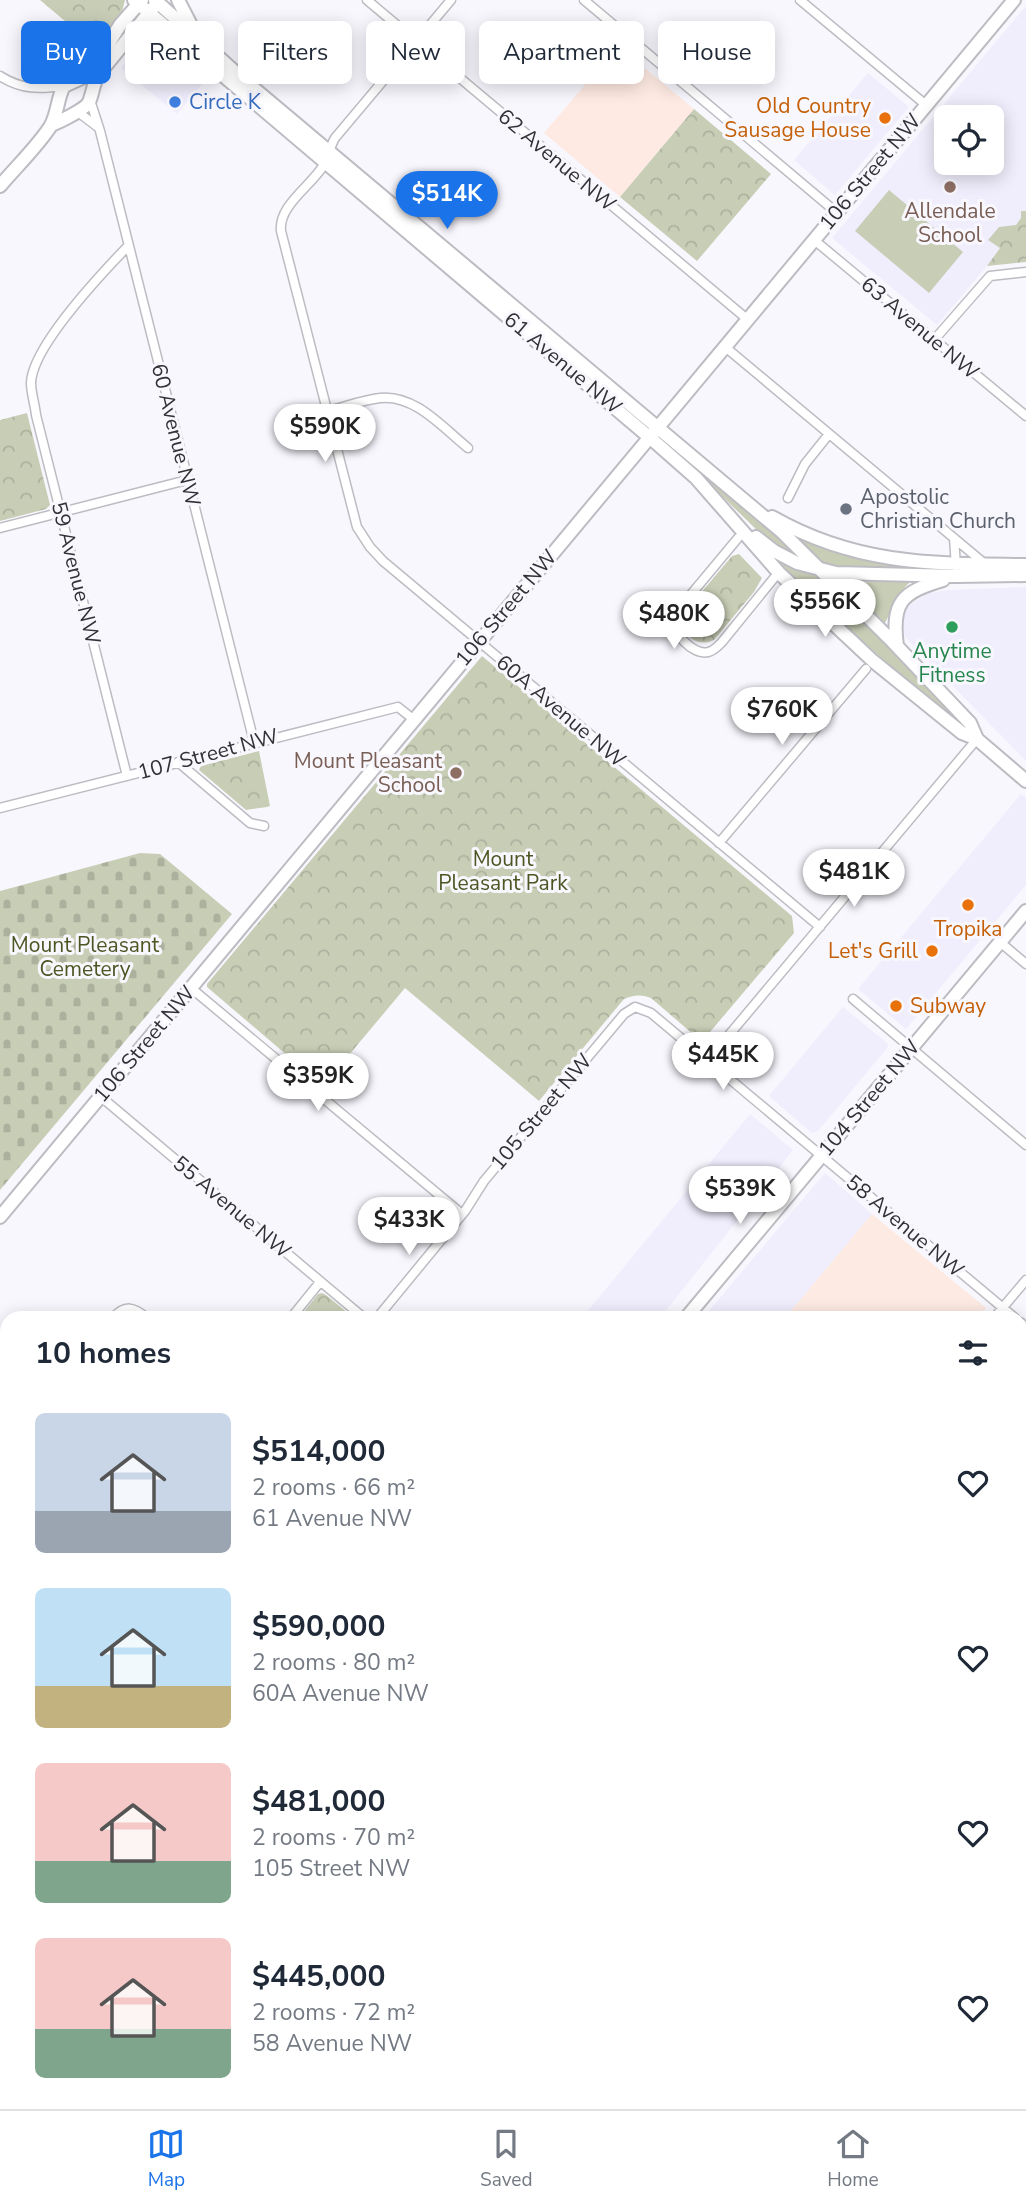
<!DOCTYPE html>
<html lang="en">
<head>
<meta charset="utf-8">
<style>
  :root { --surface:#fff; --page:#f6f6f7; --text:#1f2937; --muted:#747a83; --line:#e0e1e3; --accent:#1a73e8 }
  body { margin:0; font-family:"Nunito Sans",sans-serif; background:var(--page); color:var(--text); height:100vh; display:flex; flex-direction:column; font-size:26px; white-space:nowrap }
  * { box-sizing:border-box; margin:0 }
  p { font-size:23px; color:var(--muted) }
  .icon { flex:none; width:38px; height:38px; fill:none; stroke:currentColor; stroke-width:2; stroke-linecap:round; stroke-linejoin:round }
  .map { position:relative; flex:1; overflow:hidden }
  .side { position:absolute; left:0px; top:1311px; width:1027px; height:800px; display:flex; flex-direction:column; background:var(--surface); border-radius:21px 21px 0 0; box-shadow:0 4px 18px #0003 }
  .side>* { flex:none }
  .guide { position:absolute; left:21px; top:21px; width:985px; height:63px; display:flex; gap:14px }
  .controls { position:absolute; left:934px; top:105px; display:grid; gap:14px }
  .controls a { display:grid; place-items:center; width:70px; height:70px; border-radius:10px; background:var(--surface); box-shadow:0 4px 18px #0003; font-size:35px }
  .price { position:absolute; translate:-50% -60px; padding:0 16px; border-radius:24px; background:#fff; color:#222; font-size:23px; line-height:46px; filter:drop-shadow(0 2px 4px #0008) }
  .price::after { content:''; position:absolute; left:50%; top:42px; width:21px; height:16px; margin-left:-10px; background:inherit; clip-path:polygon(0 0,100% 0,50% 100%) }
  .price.selected { background:var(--accent); color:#fff }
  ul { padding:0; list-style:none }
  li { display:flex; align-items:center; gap:21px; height:175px; padding:0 35px }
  li span { display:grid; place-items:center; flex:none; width:196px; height:140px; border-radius:10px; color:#555 }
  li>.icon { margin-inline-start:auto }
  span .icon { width:84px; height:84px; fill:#fffc; stroke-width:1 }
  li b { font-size:30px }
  h2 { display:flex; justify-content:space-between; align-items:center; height:84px; padding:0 35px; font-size:30px }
  .chip { padding:0 24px; border-radius:10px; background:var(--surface); box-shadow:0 4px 18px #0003; font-size:24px; line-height:63px }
  .chip.selected { background:var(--accent); color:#fff }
  .menu { display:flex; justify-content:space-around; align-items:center; height:98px; border-top:2px solid var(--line); background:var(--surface); font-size:19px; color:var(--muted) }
  .menu a { display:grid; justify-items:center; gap:4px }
  .menu .selected { color:var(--accent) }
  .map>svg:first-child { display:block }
  .built { fill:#f0edfc; fill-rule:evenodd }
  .industrial { fill:#fdeae2 }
  .medical { fill:#feeae2 }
  .grass { fill:#c8ceb6 }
  .cemetery { fill:url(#cemetery-stones) }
  .park { fill:url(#park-crowns) }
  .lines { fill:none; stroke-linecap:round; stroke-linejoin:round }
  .street-casing { stroke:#bdbcc2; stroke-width:11 }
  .secondary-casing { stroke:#bdbcc2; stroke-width:16 }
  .street { stroke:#fff; stroke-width:8 }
  .secondary { stroke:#fff; stroke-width:12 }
  .rail { stroke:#69686c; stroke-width:2.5 }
  .shop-dot { fill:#3f7fe0; stroke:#f9f7fe; stroke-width:2.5 }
  .food-dot { fill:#e8710a; stroke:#f9f7fe; stroke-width:2.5 }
  .education-dot { fill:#8d6e63; stroke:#f9f7fe; stroke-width:2.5 }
  .worship-dot { fill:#6b7280; stroke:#f9f7fe; stroke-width:2.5 }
  .leisure-dot { fill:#2e9e5b; stroke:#f9f7fe; stroke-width:2.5 }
  .labels { text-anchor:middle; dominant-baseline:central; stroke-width:6; stroke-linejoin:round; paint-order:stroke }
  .shop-label { font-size:21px; fill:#366cbe; stroke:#f9f7fe; text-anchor:start }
  .food-label { font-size:21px; fill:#c56008; stroke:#f9f7fe; text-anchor:end }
  .street-label { font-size:21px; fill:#323234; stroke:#f9f7fe }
  .education-label { font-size:21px; fill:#785e54; stroke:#f9f7fe }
  .worship-label { font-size:21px; fill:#5b616d; stroke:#f9f7fe; text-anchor:start }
  .leisure-label { font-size:21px; fill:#27864d; stroke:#f9f7fe }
  .park-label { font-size:21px; fill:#4b5622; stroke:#f9f7fe }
</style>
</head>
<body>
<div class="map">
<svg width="1026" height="2109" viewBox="0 0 1026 2109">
  <defs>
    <pattern id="cemetery-stones" width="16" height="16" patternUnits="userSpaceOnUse" patternTransform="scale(1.75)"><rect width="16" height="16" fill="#c8ceb6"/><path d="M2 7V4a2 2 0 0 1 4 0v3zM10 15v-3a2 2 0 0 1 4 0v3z" fill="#acb19d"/></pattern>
    <pattern id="park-crowns" width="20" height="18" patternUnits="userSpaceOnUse" patternTransform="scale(1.75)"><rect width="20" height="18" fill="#c8ceb6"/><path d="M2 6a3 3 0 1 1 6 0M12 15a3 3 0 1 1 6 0" fill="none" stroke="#acb19d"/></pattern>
  </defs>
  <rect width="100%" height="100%" fill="#f9f7fe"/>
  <path class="built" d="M1026,6v206l-39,54 -50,59 -105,-87zM947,117h45v46h-45z
    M155,28l44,38 5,16 -27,32 -56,-46z
    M868,73l41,34 -74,88 -41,-35z
    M1026,587v174l-124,-127 -1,-15 5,-10 6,-6 18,-10 19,-3z
    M1021,794l5,4v87l-120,144 -48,-40z
    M843,1007l45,37 -1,4 -69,83 -6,2 -43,-37z
    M750,1114l43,36 -133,168h-78z
    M825,1173l47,41 -87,104h-82z
    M0,1825l7,6v87l-7,8z
    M110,2104h181l2,5h-177z
    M511,2104h139l-4,5h-128z
    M694,2104h151l-5,5h-151z"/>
  <path class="industrial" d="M872,1214l114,94 -8,10h-193z
    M1020,1335l6,5v308l-6,3z
    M1026,1717v109l-6,-5v-97z
    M1020,1988l6,5v116h-135l4,-5h125z"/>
  <path class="medical" d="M618,46l76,63 -74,88 -76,-64z"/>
  <path class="grass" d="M889,190l74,62 -34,41 -74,-62z
    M669,444l95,79 38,36 -33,-17z
    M792,533c50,24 100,34 155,37l-119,-3 -37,-32z
    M784,564l40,15 138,143 -1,2h-4l-104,-91 -36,-37 -21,-16 -14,-14z
    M908,581l1,2c-14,14 -15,24 -24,40l-42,-40z"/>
  <path class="cemetery" d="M140,853l20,1 72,60 -232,276v-299z"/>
  <path class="park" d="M40,0h85l-4,16 -24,32z
    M694,109l77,65 -74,87 -77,-64z
    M1021,211h5v51l-39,4 13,-18 -12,-8 11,-13 17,-2 5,-7z
    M27,413l23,92 -4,4 -46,12v-101z
    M739,554l23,24 -8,14 -40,48c-17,9 -37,-8 -31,-26l49,-58z
    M482,656l310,260 2,17 -84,99 -16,3 -43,-37c-10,-4 -18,-3 -27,1l-85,102 -134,-113 -82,98 -116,-99v-3z
    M259,751l11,55 -3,1 -21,3 -47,-40 2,-4z
    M322,1293l4,2 28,23h-55l19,-24z"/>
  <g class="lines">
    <g class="street-casing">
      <path id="street" d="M367,0l380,319
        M451,0l-116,138c-5,8 -6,17 -10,25 -12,22 -47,42 -44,68l76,296 13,20 13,14 437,366
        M584,0l252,212
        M800,0l126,105
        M0,76c22,14 40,13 64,10
        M90,100l10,31 154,611
        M78,112l21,16
        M813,239l213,177
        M934,340l56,-64 36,-4
        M724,346l261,218
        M327,411c17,-4 36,-11 53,-13 35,-4 63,30 88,50
        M788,498l17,-34 24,-30
        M0,528l187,-48
        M738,538l-65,78c-3,15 20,40 35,36 6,-1 10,-6 14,-10l52,-64
        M954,538l2,28
        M178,762l72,61 14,3
        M127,776l-91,-361c-1,-10 -5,-22 -5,-32 1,-36 71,-110 97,-137
        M0,808l398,-101 15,12
        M719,843l147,-174
        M1000,942l26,22
        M191,988l271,226
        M853,999l173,146
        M708,1060l269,-321
        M100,1096l264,222
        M113,1318c12,-14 21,-11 34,0
        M291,1318l29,-36
        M377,1318l88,-107 19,-30 140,-167 11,-7 16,6 364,305
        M994,1318l32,-38
        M1020,1322l6,5
        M0,1453l7,-9
        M0,1480l7,6
        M0,1651l7,6
        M0,1768l7,-9
        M0,1952l7,-9"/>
    </g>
    <g class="secondary-casing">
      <path id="secondary" d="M134,0l521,442 41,36 84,96 26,24 67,63 89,72 15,6 49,42
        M155,0l90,81 537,451 110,109 78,82 7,16
        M178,0l16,31
        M51,125c8,-3 35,-16 38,-23 4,-9 4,-18 9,-27l55,-67
        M0,186c16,-19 36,-38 50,-59 8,-13 7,-29 14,-41l22,-10 7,-7 27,-44 22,-25
        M772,517c84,48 160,47 254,48
        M756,537l18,14 23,12 39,10 120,3 70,-1
        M897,646c-6,-44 5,-54 46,-66
        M0,1217l1014,-1217
        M686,1318l340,-407
        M1020,1696l6,-7
        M0,1782l7,6
        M0,1805l7,6
        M305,2104l2,5
        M339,2104l6,5
        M376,2104l6,5
        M673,2109l5,-5"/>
    </g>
    <use href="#street" class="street"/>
    <use href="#secondary" class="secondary"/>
    <path class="rail" d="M1020,1916l6,-7
      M856,2109l5,-5"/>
  </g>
  <circle class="shop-dot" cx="175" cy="102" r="7"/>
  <g class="food-dot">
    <circle cx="885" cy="118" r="7"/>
    <circle cx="968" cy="905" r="7"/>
    <circle cx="932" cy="951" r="7"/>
    <circle cx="896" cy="1006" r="7"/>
  </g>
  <g class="education-dot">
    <circle cx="950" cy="187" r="7"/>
    <circle cx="456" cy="773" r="7"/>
  </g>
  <circle class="worship-dot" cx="846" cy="509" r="7"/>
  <circle class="leisure-dot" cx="952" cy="627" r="7"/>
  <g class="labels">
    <g class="shop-label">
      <text x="189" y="102">Circle K</text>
    </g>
    <g class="food-label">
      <text x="871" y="106">Old Country<tspan x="871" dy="24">Sausage House</tspan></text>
      <text x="968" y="929" text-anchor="middle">Tropika</text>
      <text x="918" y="951">Let's Grill</text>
      <text x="910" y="1006" text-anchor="start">Subway</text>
    </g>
    <g class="street-label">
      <text transform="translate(557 160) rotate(40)">62 Avenue NW</text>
      <text transform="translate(870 172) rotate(-50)">106 Street NW</text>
      <text transform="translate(920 328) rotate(40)">63 Avenue NW</text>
      <text transform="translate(563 363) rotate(40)">61 Avenue NW</text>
      <text transform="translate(176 435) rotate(76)">60 Avenue NW</text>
      <text transform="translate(76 573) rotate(76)">59 Avenue NW</text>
      <text transform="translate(506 608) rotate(-50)">106 Street NW</text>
      <text transform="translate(561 711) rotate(40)">60A Avenue NW</text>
      <text transform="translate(208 754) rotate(-15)">107 Street NW</text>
      <text transform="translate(144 1044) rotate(-50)">106 Street NW</text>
      <text transform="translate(869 1098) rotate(-50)">104 Street NW</text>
      <text transform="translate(541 1112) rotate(-50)">105 Street NW</text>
      <text transform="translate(232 1207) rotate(40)">55 Avenue NW</text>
      <text transform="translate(905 1226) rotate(40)">58 Avenue NW</text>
    </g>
    <g class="education-label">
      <text x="950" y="211">Allendale<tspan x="950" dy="24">School</tspan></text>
      <text x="442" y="761" text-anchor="end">Mount Pleasant<tspan x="442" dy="24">School</tspan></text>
    </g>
    <g class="worship-label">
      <text x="860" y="497">Apostolic<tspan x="860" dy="24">Christian Church</tspan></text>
    </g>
    <g class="leisure-label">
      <text x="952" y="651">Anytime<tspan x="952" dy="24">Fitness</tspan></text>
    </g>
    <g class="park-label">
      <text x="503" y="859">Mount<tspan x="503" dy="24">Pleasant Park</tspan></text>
      <text x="85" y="945">Mount Pleasant<tspan x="85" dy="24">Cemetery</tspan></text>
    </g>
  </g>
</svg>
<div class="controls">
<a><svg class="icon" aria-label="locate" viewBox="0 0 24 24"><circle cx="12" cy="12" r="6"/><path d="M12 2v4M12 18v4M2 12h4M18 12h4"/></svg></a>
</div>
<b class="price selected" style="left:447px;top:231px">$514K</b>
<b class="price" style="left:325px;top:464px">$590K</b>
<b class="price" style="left:825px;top:639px">$556K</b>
<b class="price" style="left:674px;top:651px">$480K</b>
<b class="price" style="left:782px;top:747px">$760K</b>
<b class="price" style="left:854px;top:909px">$481K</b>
<b class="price" style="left:723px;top:1092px">$445K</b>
<b class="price" style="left:318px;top:1113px">$359K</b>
<b class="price" style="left:740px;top:1226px">$539K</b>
<b class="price" style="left:409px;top:1257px">$433K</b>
<div class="guide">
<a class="chip selected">Buy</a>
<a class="chip">Rent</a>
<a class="chip">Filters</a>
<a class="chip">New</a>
<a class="chip">Apartment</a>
<a class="chip">House</a>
</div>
<section class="side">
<h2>10 homes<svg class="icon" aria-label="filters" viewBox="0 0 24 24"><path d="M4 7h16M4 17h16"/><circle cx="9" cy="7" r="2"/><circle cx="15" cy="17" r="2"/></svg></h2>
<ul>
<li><span style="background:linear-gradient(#c9d6e8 70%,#9aa5b1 0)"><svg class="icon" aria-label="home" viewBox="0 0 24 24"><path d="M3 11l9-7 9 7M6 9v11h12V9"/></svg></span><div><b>$514,000</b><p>2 rooms · 66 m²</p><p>61 Avenue NW</p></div><svg class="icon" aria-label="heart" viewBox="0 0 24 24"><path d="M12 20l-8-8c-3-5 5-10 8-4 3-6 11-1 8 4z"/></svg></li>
<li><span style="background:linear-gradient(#bfe0f5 70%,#c2b280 0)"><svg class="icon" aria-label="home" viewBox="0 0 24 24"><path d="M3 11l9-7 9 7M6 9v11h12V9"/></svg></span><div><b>$590,000</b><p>2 rooms · 80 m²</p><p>60A Avenue NW</p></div><svg class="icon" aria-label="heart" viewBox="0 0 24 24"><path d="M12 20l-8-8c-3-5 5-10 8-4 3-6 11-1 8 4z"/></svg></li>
<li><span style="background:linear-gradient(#f6c9c9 70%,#7fa58c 0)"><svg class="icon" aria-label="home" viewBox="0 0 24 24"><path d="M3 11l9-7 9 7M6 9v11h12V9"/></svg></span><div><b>$481,000</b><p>2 rooms · 70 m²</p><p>105 Street NW</p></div><svg class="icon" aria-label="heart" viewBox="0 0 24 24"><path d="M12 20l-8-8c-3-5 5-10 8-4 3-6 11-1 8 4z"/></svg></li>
<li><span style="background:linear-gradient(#f6c9c9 65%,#7fa58c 0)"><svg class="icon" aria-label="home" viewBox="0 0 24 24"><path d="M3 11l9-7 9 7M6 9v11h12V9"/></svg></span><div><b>$445,000</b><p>2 rooms · 72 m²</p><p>58 Avenue NW</p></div><svg class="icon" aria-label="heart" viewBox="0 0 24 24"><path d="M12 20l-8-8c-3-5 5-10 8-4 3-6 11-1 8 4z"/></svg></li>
</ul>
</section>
</div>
<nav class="menu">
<a class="selected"><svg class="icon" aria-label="map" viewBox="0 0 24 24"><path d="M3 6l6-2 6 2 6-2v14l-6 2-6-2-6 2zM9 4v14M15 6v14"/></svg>Map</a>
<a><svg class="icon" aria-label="saved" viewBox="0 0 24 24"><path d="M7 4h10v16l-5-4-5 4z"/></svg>Saved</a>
<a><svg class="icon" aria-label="home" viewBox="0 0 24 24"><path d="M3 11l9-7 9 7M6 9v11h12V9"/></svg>Home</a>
</nav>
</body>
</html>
